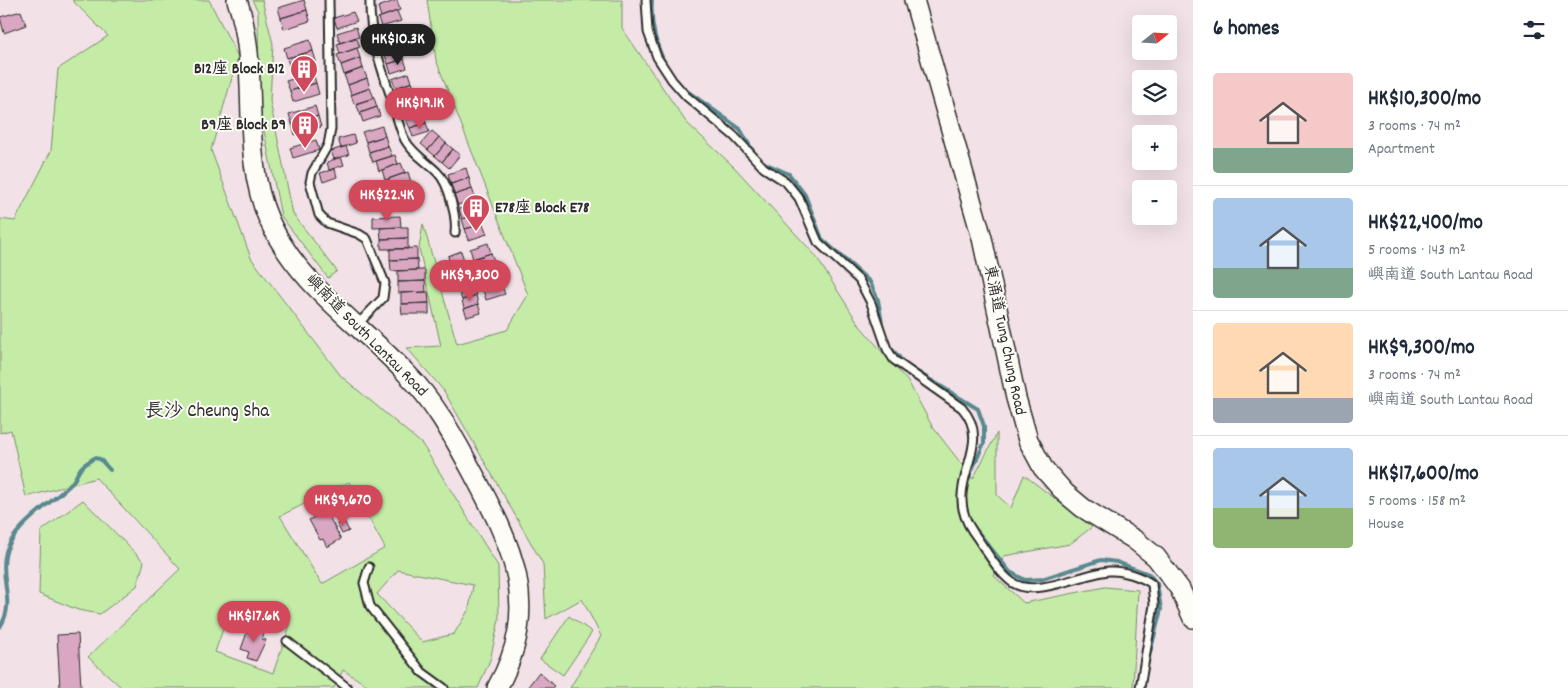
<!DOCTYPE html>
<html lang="en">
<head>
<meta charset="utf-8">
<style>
  :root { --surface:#fff; --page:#f6f6f7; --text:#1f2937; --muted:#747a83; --line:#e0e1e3; --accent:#d1495b }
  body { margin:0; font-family:Dekko,"LXGW WenKai TC",sans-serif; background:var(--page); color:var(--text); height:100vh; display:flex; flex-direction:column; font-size:19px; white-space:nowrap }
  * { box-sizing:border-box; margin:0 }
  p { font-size:16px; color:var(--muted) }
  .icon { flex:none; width:28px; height:28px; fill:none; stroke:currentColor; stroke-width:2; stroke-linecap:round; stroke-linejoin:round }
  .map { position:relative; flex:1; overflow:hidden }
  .side { display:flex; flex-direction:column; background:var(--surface); width:375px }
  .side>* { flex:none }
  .needle { width:32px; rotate:72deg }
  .buttons { position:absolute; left:1132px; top:15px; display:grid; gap:10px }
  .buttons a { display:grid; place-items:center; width:45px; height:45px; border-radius:5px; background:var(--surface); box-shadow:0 5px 20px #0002; font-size:25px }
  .price { position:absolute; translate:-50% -42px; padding:0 11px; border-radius:18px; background:var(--accent); color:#fff; font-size:16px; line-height:32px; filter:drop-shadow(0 1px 2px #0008) }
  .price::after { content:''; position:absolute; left:50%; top:30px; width:15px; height:11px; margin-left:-8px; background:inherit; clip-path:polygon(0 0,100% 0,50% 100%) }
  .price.current { background:#222; color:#fff }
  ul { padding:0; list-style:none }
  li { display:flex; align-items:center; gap:15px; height:125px; padding:0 20px }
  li+li { border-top:1px solid var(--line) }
  li span { display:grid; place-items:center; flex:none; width:140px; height:100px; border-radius:5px; color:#555 }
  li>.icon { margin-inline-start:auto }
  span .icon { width:60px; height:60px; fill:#fffc; stroke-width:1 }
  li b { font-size:21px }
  h2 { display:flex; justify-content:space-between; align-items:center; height:60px; padding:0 20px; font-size:21px }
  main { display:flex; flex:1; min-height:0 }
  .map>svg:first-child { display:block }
  .green { fill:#c4eca7; stroke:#788c69; fill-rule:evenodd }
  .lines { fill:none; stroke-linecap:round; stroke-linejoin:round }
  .stream { stroke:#59898e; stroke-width:4 }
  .building { fill:#daa7c2; stroke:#2b2b2b }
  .service-casing { stroke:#2b2b2b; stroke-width:11 }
  .secondary-casing { stroke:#2b2b2b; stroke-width:22 }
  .service { stroke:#fdfcf7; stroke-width:7 }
  .secondary { stroke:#fdfcf7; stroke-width:19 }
  .labels { text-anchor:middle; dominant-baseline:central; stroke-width:4; stroke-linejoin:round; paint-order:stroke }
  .poi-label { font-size:16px; font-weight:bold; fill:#2b2b2b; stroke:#fdfcf7; text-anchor:end }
  .street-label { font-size:16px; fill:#2b2b2b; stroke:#fdfcf7 }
  .quarter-label { font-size:19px; fill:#2b2b2b; stroke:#fdfcf7 }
</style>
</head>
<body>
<main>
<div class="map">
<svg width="1193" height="688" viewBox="0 0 1193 688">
  <rect width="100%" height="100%" fill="#f2e2e7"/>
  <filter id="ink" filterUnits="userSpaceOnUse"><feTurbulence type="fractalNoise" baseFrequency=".02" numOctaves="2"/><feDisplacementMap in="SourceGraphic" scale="10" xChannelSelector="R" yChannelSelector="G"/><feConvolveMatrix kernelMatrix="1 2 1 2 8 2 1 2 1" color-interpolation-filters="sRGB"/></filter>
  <g filter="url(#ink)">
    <path class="green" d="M72,0h137l29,57 -27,93 40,108 90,118 81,68 76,122 1,54 -9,40 -12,28h-101l-12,-4 -22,-14 -9,18h-212l-34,-31 92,-88 -84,-91 -70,19 -15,-67 -11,3v-214l15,2 36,-70 7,-82 50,-33zM349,482l36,66 -63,36 -42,-68zM398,570l75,15 -4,24 -15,25 -32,8 -45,-48zM232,604l58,21 -17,48 -58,-21z
      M252,0h10l11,44 -3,57 23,113 44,57 -9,7 -47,-62 -22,-110 -1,-95z
      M427,0h195v28l64,94 49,46 80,87 45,71 49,57 23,43 41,53 24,-46v62l14,13 13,-33 68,52 -22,17 -66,12 -10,20 30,27 81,-16 33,3 -5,98h-563l31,-52 -19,-37 -36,20 -3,-55 -99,-173 -37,-43 34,-2 -22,-98 4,-24 34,120 50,-14 21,-35 -92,-235z
      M83,500l61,62 -7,24 -37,28 -22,-4 -39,-16 2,-63z
      M569,616l23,16 -29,43 -23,-16z"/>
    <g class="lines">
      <path class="stream" d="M652,0c-2,26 4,45 15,68
        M680,86l60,43 16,27
        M760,161l29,13 16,21 17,44 48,43 8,18 5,29
        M890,347l16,18 72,44 6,17v17l-16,36
        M973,526l37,46 15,8 17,-1 59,-19 16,2 32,12 8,10 4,25 -15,60
        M0,627c16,-25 0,-44 5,-71 4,-27 48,-54 66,-72 5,-5 6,-12 11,-17 3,-3 8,-6 12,-9l6,1 10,11"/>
    </g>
    <path class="building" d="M304,0l3,10 -26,8 -3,-10z
      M397,0l3,10 -19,7 -3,-10z
      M307,10l3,11 -26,8 -3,-11z
      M21,11l5,14 -22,8 -4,-16z
      M397,11l4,10 -20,6 -3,-9z
      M353,12l4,9 -20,7 -3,-10z
      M356,27l3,10 -19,6 -3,-10z
      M395,33l3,8 -16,6 -3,-9z
      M356,37l4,10 -20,7 -3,-10z
      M310,40l3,11 -26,7 -3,-10z
      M398,41l3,9 -16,5 -3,-8z
      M357,48l3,10 -19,7 -4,-10z
      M401,50l3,9 -16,5 -3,-9z
      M313,51l3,10 -26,8 -3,-11z
      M360,58l3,10 -19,7 -3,-10z
      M404,59l3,9 -16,5 -3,-9z
      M363,68l4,10 -19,7 -4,-10z
      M313,73l3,10 -26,8 -4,-10z
      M409,73l3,9 -16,6 -4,-9z
      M367,78l3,10 -19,7 -3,-10z
      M412,82l3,9 -16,5 -3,-8z
      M316,83l3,11 -26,8 -3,-11z
      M370,88l4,10 -20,6 -3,-9z
      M415,91l3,9 -17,5 -2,-9z
      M374,98l3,9 -17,6 -4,-9z
      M420,105l3,9 -17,6 -2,-9z
      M315,106l3,10 -26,8 -3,-10z
      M377,107l3,9 -17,6 -3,-9z
      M423,114l3,9 -16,5 -4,-8z
      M318,116l3,11 -26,8 -3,-11z
      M426,123l3,9 -16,5 -3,-9z
      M382,126l3,10 -19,6 -4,-10z
      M432,131l7,6 -11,13 -7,-6z
      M353,135l3,8 -15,5 -3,-9z
      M385,136l3,10 -19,6 -3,-10z
      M439,137l7,6 -11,13 -7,-6z
      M316,140l3,10 -26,8 -3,-10z
      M446,143l7,6 -11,13 -7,-6z
      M346,146l3,9 -15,4 -3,-8z
      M388,146l4,10 -19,6 -4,-10z
      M453,149l7,6 -11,13 -7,-6z
      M395,155l3,9 -19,7 -3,-10z
      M341,157l3,8 -15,5 -2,-8z
      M401,163l4,10 -20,7 -3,-10z
      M466,168l3,10 -18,6 -3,-10z
      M335,169l2,8 -14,5 -3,-9z
      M408,172l3,10 -19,7 -4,-10z
      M469,178l3,11 -18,6 -3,-11z
      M472,189l4,10 -18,6 -4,-10z
      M477,203l3,10 -18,6 -3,-10z
      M480,213l3,11 -18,5 -3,-10z
      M400,216l1,11 -28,1v-11z
      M483,224l4,10 -18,6 -4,-11z
      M401,227h7v11l-27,1 -1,-11z
      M408,238v11h-27v-10z
      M488,243l3,10 -18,6 -3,-10z
      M417,248v11l-27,1v-11z
      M461,251l3,9 -14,5 -2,-9z
      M491,253l4,10 -19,6 -3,-10z
      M417,259l1,11 -27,1 -1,-11z
      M464,260l3,9 -14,4 -3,-8z
      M495,263l3,11 -18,5 -4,-10z
      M467,269l3,9 -14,4 -3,-9z
      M418,270h7v11l-27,1v-11z
      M498,274l3,10 -18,6 -3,-11z
      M470,278l3,9 -14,4 -3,-9z
      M425,281l1,11 -28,1v-11z
      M501,284l4,10 -19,6 -3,-10z
      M473,287l3,8 -14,5 -3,-9z
      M426,292h2l1,11 -28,1v-11z
      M476,295l2,9 -14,5 -2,-9z
      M429,303v11h-27l-1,-10z
      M478,304l3,9 -14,4 -3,-8z
      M339,504l5,8 -9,5 -4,-9z
      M329,509l3,6 -3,2 12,22 -14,8 -4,-8 -3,1 -11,-20z
      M344,521l5,10 -7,3 -5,-10z
      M249,627l16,4 -3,8 4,1 -10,21 -9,-3 2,-6 -8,-3z
      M78,634l3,54h-21l-3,-53z
      M539,672l15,14 -2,2h-25z"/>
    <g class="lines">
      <g class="service-casing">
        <path id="service" d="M329,0l2,129 -3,16 -16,28 -2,9 9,33 8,8 32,11 8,5 18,44 -2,15 -26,27
          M370,0c-1,35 11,67 22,100 4,13 7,28 13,40 8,14 21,21 32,32 12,11 20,46 18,61
          M646,0l2,32 9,25 15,23 14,16 48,40 30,32 22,14 13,16 19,44 41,38 12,23 16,46 7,11 68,48c35,40 -23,75 11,124 12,16 24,40 40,51 24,15 70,-10 96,-12 14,-1 33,6 43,13l2,21 -14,83
          M369,567l-5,16 6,23 52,66 22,16
          M287,641l61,47"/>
      </g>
      <g class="secondary-casing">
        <path id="secondary" d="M237,0c25,71 1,150 32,220 28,64 91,104 138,154 28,28 46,62 65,97 40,75 71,135 25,217
          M914,0l68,238 34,160 12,42 15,28 22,25 18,15 52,32 21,17 24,32 13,29"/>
      </g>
      <use href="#service" class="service"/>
      <use href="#secondary" class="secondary"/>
    </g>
  </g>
  <defs>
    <g id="building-pin" transform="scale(1.4375)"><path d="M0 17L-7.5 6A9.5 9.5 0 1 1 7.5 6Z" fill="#d1495b" stroke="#fdfcf7"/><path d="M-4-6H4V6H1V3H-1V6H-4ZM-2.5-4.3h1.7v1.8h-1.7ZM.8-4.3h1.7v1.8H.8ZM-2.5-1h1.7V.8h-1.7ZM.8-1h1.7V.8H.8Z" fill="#fff"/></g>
  </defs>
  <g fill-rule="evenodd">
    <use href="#building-pin" x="304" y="69"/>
    <use href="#building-pin" x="305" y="125"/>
    <use href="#building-pin" x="476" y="208"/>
  </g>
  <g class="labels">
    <g class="poi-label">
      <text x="285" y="69">B12座 Block B12</text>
      <text x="286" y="125">B9座 Block B9</text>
      <text x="495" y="208" text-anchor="start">E78座 Block E78</text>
    </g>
    <g class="street-label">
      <text transform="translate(366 336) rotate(45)">嶼南道 South Lantau Road</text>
      <text transform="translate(1004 340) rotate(78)">東涌道 Tung Chung Road</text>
    </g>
    <g class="quarter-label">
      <text x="207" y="412">長沙 Cheung Sha</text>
    </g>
  </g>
</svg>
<div class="buttons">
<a><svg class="needle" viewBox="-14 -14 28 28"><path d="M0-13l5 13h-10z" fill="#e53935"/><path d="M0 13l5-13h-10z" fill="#747a83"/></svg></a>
<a><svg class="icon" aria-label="layers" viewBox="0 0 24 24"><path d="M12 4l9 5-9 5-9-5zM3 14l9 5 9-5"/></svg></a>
<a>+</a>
<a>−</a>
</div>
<b class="price current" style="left:398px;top:66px">HK$10.3K</b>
<b class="price" style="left:420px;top:130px">HK$19.1K</b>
<b class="price" style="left:387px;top:222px">HK$22.4K</b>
<b class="price" style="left:470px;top:302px">HK$9,300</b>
<b class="price" style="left:343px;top:527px">HK$9,670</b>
<b class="price" style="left:254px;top:643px">HK$17.6K</b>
</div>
<section class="side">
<h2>6 homes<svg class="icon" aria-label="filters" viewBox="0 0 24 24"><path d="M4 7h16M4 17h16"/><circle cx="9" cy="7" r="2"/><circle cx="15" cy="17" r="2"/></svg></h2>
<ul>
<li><span style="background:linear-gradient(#f6c9c9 75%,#7fa58c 0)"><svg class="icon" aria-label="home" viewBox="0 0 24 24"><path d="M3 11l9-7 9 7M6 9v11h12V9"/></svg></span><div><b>HK$10,300/mo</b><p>3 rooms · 74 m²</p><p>Apartment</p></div></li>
<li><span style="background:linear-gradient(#a9c7e8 70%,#7fa58c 0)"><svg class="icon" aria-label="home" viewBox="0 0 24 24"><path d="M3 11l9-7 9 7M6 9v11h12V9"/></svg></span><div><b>HK$22,400/mo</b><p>5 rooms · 143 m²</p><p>嶼南道 South Lantau Road</p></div></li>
<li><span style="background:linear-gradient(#ffd9b3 75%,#9aa5b1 0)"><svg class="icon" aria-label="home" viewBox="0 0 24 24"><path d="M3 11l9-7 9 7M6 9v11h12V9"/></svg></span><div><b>HK$9,300/mo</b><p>3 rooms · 74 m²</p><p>嶼南道 South Lantau Road</p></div></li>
<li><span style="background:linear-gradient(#a9c7e8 60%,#8fb573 0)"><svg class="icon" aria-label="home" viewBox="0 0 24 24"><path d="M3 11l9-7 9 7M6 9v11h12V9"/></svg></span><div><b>HK$17,600/mo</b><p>5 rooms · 158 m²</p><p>House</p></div></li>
</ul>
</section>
</main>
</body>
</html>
